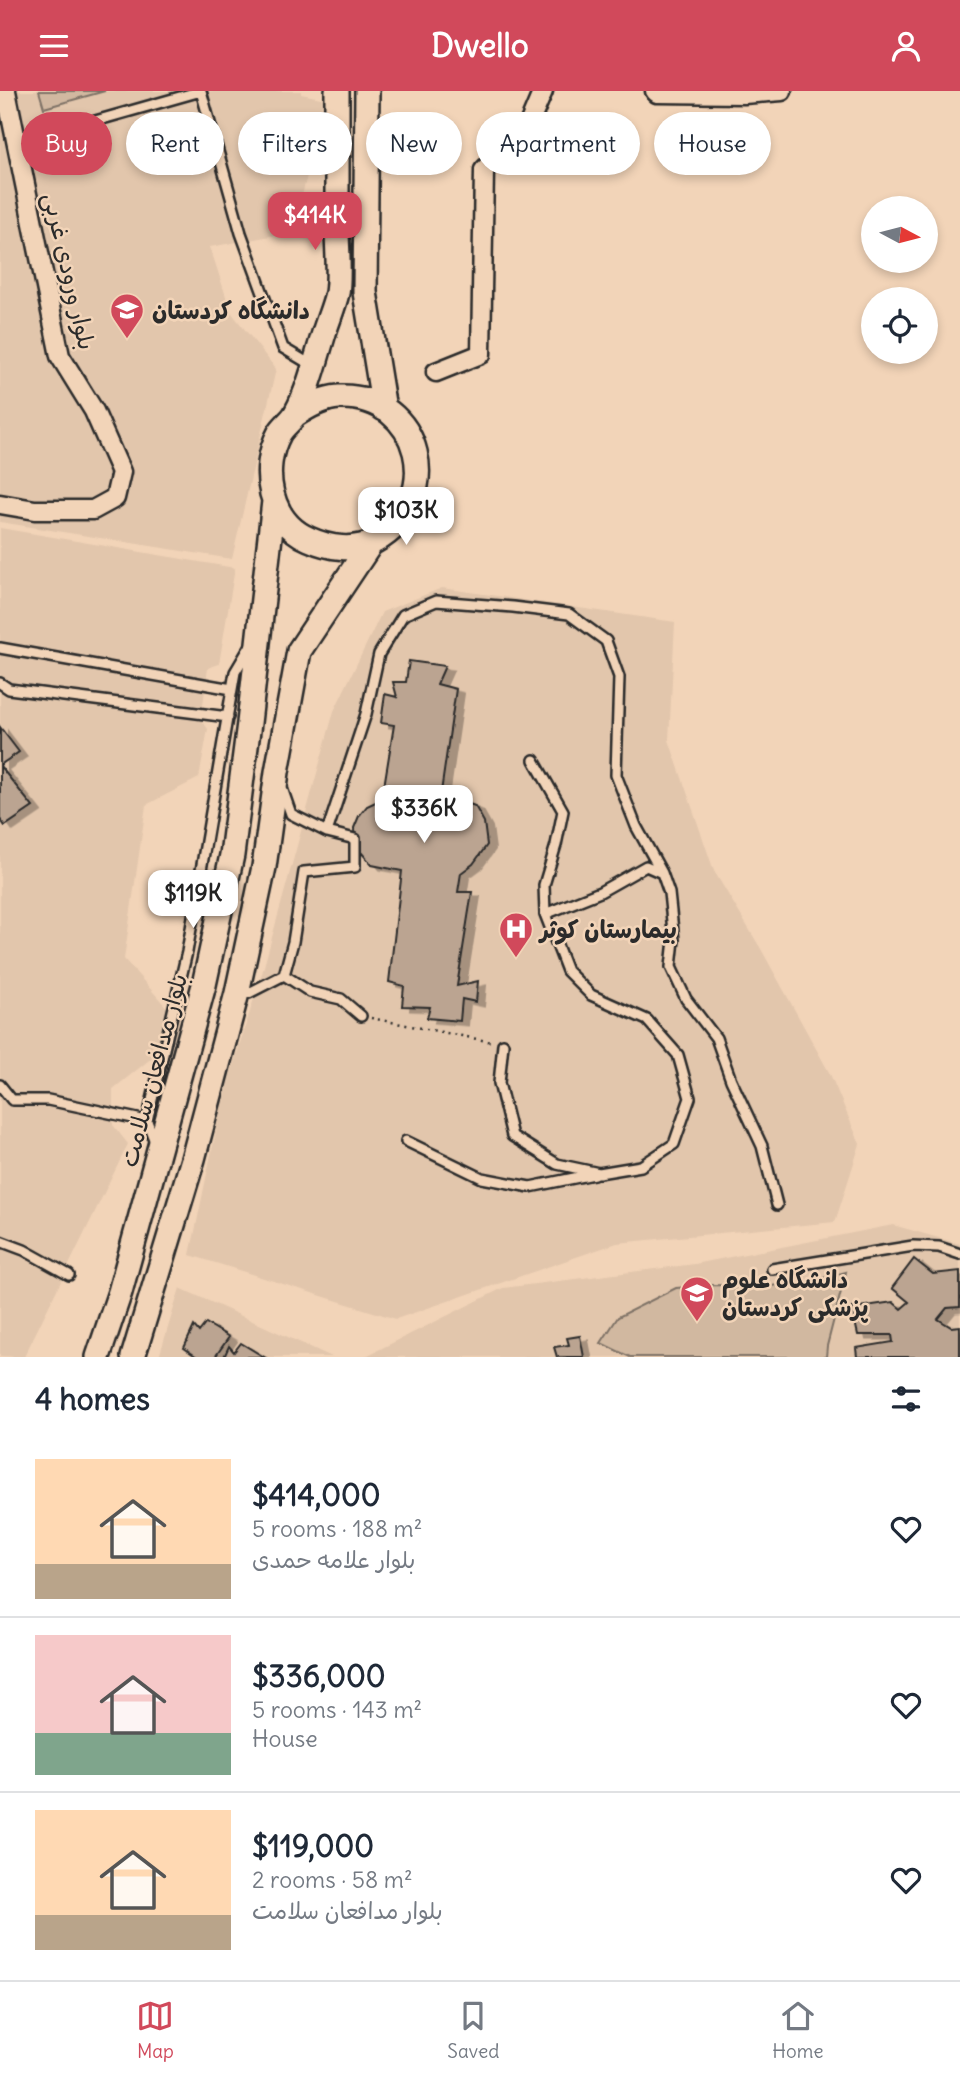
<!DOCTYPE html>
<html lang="en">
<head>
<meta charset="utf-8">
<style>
  :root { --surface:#fff; --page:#f6f6f7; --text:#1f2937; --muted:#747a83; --line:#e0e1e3; --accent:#d1495b }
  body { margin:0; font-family:Delius,"Playpen Sans Arabic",sans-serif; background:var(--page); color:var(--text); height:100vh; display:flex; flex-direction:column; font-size:26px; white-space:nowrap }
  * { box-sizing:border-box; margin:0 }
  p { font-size:23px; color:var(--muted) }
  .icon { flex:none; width:38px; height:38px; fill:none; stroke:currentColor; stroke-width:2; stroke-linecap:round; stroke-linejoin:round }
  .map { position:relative; height:1266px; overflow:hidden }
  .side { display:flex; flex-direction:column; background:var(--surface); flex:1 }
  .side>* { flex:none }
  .banner { position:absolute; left:21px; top:21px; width:919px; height:63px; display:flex; gap:14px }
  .needle { width:46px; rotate:97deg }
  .buttons { position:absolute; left:861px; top:105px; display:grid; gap:14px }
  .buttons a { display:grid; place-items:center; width:77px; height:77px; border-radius:50%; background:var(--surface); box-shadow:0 4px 10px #0003; font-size:35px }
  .price { position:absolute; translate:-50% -60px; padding:0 16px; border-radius:14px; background:#fff; color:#222; font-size:23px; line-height:46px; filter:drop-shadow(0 2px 4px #0008) }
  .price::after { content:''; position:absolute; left:50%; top:42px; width:21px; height:16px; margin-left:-10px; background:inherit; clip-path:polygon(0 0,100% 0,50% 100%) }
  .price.active { background:var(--accent); color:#fff }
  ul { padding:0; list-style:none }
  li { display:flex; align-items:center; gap:21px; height:175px; padding:0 35px }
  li+li { border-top:2px solid var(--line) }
  li span { display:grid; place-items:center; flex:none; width:196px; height:140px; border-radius:0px; color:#555 }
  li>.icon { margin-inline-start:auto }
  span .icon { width:84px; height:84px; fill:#fffc; stroke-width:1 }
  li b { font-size:30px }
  h2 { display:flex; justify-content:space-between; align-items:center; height:84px; padding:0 35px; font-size:30px }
  .pill { padding:0 24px; border-radius:32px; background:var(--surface); box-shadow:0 4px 10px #0003; font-size:24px; line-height:63px }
  .pill.active { background:var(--accent); color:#fff }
  header { display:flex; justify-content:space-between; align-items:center; height:91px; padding:0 35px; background:var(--accent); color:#fff; font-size:32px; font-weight:700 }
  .tabs { display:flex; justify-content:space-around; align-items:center; height:98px; border-top:2px solid var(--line); background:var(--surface); font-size:19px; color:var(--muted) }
  .tabs a { display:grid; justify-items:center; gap:4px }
  .tabs .active { color:var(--accent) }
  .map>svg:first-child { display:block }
  .built { fill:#e2c6ac }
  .green { fill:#d1b8a0; stroke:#7e7266; stroke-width:2 }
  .building { fill:#bba491; stroke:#2b2b2b; stroke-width:2; filter:url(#shadow) }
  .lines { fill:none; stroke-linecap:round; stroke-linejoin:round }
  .service-casing { stroke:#2b2b2b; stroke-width:14 }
  .minor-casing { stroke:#2b2b2b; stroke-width:23 }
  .secondary-casing { stroke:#2b2b2b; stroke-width:28 }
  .path { stroke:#2b2b2b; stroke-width:2.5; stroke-dasharray:2 5; stroke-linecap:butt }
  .service { stroke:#f2d4b8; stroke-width:9 }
  .minor { stroke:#f2d4b8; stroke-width:18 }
  .secondary { stroke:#f2d4b8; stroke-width:23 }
  .labels { text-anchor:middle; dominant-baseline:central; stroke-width:5; stroke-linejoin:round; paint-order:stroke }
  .street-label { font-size:24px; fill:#2b2b2b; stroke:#f2d4b8 }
  .poi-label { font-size:24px; font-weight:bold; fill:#2b2b2b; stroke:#f2d4b8; text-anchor:start }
</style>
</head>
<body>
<header><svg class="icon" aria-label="menu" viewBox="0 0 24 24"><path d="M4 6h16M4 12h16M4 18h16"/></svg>Dwello<svg class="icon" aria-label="person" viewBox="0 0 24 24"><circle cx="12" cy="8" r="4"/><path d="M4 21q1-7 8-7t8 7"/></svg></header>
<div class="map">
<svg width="960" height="1266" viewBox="0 0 960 1266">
  <defs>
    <filter id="shadow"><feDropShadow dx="8" dy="4.5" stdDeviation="0" flood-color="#0004"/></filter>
  </defs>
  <rect width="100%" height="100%" fill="#f2d4b8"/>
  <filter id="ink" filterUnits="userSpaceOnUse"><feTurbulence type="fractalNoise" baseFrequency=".0143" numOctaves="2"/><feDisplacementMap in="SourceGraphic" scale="14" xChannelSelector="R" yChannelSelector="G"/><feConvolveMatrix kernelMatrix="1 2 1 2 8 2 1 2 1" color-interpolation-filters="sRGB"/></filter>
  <g filter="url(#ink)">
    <path class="built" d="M0,0h301v3l25,5 -33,133 -83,15 21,65 45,57 -44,190 -232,-37z
      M0,437l235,40 -16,96 -11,4 -7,51 7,10 -9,49 -53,27 -22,154 45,51 -6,39 -50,40v36l15,19 -104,213 -24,-1z
      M442,497l233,34 -6,118 45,131 47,78 69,125 30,70 -25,78 -218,21 -221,76 -206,-64 33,-158 40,-127 71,-259 48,-99z
      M893,1134l67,19v113h-596l139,-69 192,-24z
      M180,1197l152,69h-173z"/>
    <path class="green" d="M39,0h66l-61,17z
      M846,1181l-19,74 -1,11h-196l-29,-14 17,-26 58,-29 38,-3 43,2 48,-4z"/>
    <path class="building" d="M409,570l36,5 -8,18 19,5 -16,110 21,2 14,5 9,16 3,23 -14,19 -12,9 -3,19h14l-15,94 21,-5 -2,21 -14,-3 -2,22 -33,-3 3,-11 -28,-1 2,-20 -15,-4 13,-111 -30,-6 -17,-20 -1,-17 5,-12 8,-10 15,-7 12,-74 -13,-2 4,-29 12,3 -4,-15h13z
      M0,636l19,25 -19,13z
      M0,675l33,41 -28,19 -5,-7z
      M914,1168l19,15 27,-3v36l-13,1 -9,11 13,8 9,-1v31h-103l-1,-9 37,-6 -1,-7h-34l-6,-27 41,-6 8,7 8,-7 -17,-14z
      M206,1232l23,14 -14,20h-18l-13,-9 10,-22 5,6z
      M580,1245l4,21h-27l-3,-10 15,-2 -2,-7z
      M241,1252l23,14h-40l5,-11 5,6z"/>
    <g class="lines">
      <g class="service-casing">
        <path id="service" d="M201,0l40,142 42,115 30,18
          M16,47l51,-9 134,-38
          M0,557l232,41
          M0,592l9,6 219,28
          M327,741l39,-118 13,-60 24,-39 33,-14 77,6 56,7 37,27 13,36 -3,98 20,51 26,47
          M545,823l55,-22 46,-26 16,7 7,20 5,47 -3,27 15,32 30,39 15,42 31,66 15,59
          M284,884l26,17 31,7 20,17
          M239,902h10l35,-18 9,-33 11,-70 51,-5v-28l-28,-7 -36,-18 -9,-26
          M503,953l-4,39 13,53 45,28 42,9 42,-7 33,-22 16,-46 -12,-43 -31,-35 -56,-25 -24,-24 -22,-57 -1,-29 12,-40 7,-34 -29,-51
          M0,994l12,15h36l99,21
          M406,1050l76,37 48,9 64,-13
          M155,1051l-8,-21 40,-169 48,-280 16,-27
          M0,1150l24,9 45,25
          M772,1178l141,-23 26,1 21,7"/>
      </g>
      <g class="minor-casing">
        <path id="minor" d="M655,0l2,2 87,1 38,-3
          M436,281l45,-18 3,-184 45,-46 14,-33
          M0,413l35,6h58l22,-12 6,-26 -27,-61 -34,-55 -54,-265"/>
      </g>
      <g class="secondary-casing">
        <path id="secondary" d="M367,0l-2,201 19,117
          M295,324c14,-9 28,-17 44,-18 83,-3 108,103 36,144 -21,11 -46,7 -66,-2 -40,-17 -49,-70 -30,-105 4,-8 13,-13 17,-21 13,-24 20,-54 28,-80 4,-13 10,-27 13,-40 3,-20 0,-44 0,-64 0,-46 0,-92 0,-138
          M98,1266l22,-65 84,-307 28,-130 17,-132 25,-222
          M133,1266l60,-198 44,-166 27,-126 13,-95 22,-121 72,-108"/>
      </g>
      <path class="path" d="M371,927l121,24"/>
      <use href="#service" class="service"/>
      <use href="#minor" class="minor"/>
      <use href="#secondary" class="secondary"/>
    </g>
  </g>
  <defs>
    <g id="university-pin" transform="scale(1.75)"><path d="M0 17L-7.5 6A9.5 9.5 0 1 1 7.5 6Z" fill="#d1495b" stroke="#f2d4b8"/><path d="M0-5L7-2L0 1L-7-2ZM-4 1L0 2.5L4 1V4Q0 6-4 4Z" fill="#fff"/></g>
    <g id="hospital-pin" transform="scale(1.75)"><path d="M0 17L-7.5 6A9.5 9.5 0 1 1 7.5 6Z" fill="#d1495b" stroke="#f2d4b8"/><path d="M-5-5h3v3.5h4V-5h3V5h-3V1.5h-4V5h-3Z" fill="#fff"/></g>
  </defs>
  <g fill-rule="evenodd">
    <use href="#university-pin" x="127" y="219"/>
    <use href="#hospital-pin" x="516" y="838"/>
    <use href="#university-pin" x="697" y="1202"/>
  </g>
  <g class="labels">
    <g class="street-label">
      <text transform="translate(70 180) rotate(77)">بلوار ورودی غربی</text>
      <text transform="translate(153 979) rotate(-75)">بلوار مدافعان سلامت</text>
    </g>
    <g class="poi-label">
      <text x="152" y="219">دانشگاه کردستان</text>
      <text x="540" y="838">بیمارستان کوثر</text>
      <text x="722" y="1188">دانشگاه علوم<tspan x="722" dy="28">پزشکی کردستان</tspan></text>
    </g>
  </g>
</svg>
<div class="buttons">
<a><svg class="needle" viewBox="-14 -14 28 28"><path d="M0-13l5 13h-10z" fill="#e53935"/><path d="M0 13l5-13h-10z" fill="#747a83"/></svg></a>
<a><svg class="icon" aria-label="locate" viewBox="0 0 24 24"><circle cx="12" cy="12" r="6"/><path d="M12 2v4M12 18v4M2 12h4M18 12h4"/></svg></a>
</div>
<b class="price active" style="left:315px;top:161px">$414K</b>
<b class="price" style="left:406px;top:456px">$103K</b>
<b class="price" style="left:424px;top:754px">$336K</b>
<b class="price" style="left:193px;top:839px">$119K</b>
<div class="banner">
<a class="pill active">Buy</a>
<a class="pill">Rent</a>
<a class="pill">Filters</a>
<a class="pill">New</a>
<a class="pill">Apartment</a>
<a class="pill">House</a>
</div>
</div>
<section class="side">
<h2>4 homes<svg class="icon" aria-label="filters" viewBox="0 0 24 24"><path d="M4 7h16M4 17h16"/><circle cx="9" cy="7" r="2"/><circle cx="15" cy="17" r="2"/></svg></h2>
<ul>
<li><span style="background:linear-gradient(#ffd9b3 75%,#b9a48a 0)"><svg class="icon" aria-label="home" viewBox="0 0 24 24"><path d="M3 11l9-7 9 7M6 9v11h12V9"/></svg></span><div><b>$414,000</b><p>5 rooms · 188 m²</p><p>بلوار علامه حمدی</p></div><svg class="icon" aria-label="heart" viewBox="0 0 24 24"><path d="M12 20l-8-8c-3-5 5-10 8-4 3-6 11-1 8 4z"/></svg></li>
<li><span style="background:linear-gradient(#f6c9c9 70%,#7fa58c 0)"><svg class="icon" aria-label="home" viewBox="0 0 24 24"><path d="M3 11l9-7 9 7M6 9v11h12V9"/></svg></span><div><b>$336,000</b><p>5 rooms · 143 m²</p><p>House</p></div><svg class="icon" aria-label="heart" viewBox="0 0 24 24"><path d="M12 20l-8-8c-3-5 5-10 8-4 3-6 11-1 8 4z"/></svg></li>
<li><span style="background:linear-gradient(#ffd9b3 75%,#b9a48a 0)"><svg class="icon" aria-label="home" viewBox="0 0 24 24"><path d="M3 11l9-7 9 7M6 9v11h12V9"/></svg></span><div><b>$119,000</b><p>2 rooms · 58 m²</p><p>بلوار مدافعان سلامت</p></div><svg class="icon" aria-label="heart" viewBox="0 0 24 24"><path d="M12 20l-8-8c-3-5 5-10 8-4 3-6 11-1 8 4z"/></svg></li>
</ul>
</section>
<nav class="tabs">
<a class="active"><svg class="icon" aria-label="map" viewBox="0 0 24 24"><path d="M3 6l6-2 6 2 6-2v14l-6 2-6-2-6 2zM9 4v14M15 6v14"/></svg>Map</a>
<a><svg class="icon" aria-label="saved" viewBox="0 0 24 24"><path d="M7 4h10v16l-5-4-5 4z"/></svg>Saved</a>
<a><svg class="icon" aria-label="home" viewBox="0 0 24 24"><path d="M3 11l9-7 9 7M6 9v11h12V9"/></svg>Home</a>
</nav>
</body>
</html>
